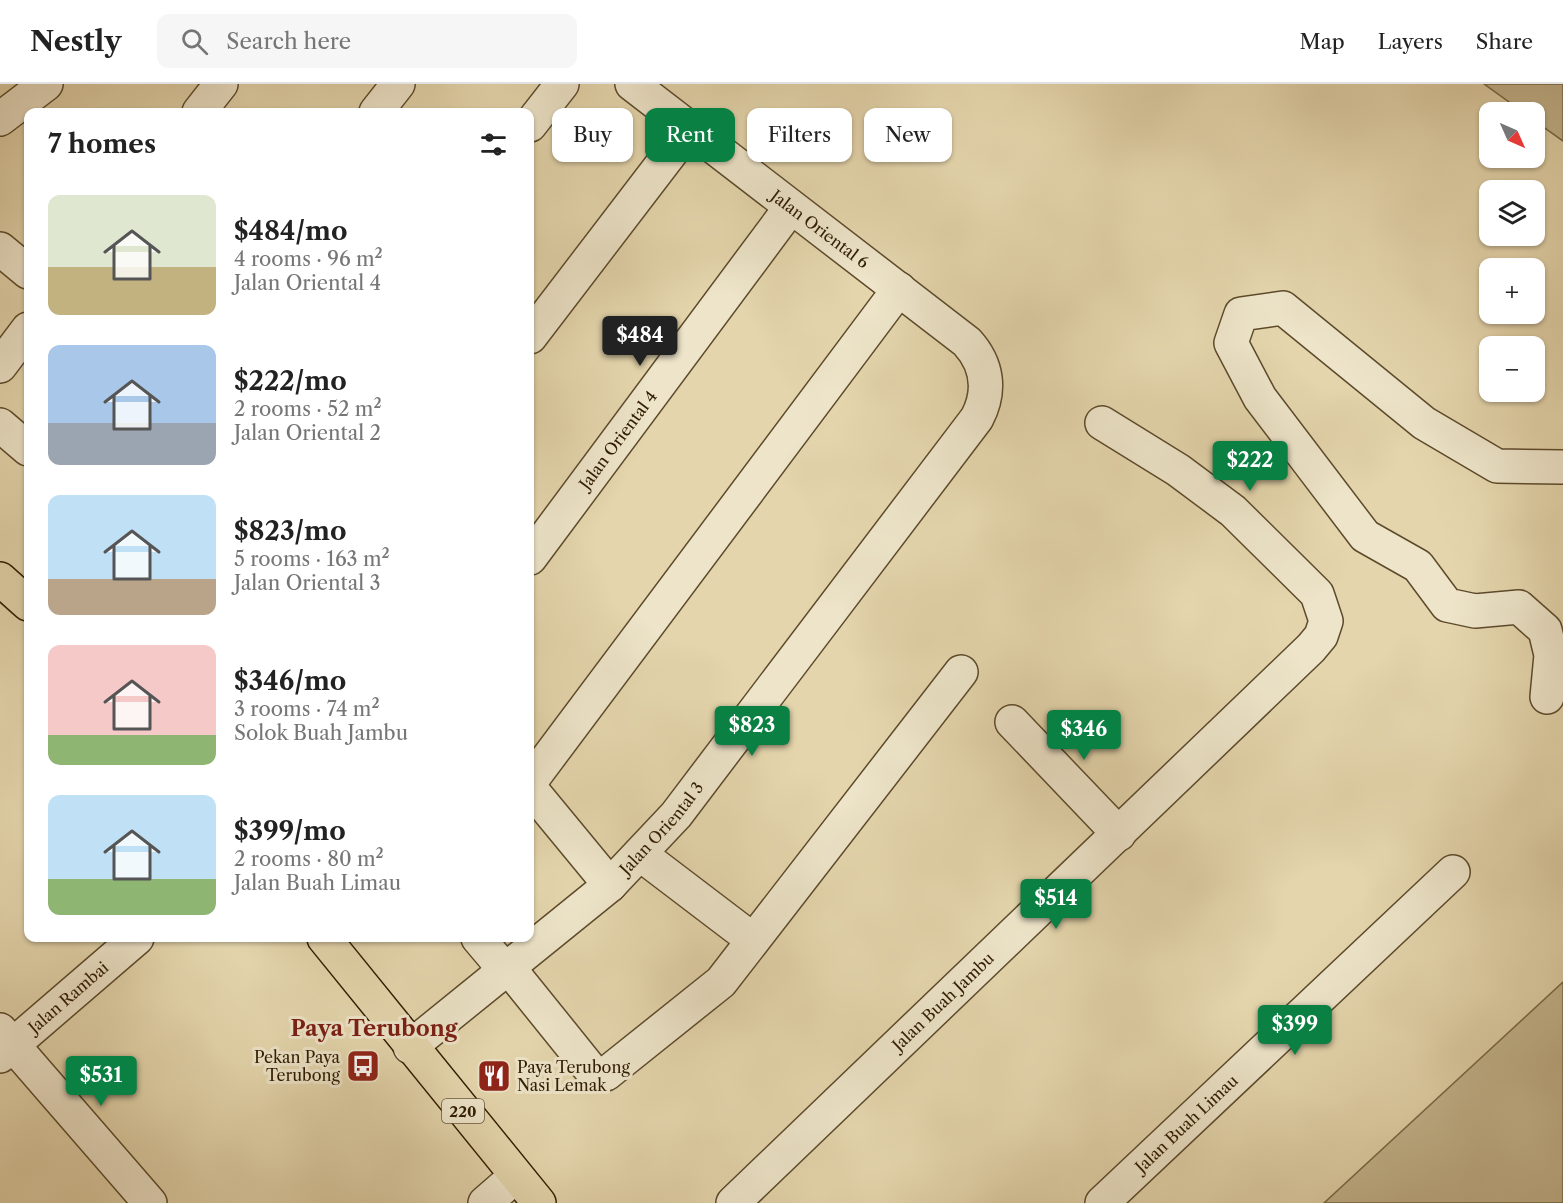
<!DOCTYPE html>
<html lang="en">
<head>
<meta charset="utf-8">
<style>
  :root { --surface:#fff; --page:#f6f6f6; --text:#222; --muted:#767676; --line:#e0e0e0; --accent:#0b8043 }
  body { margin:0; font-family:"Libre Caslon Text",serif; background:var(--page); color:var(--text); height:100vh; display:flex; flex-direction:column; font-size:22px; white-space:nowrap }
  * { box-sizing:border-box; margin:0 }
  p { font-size:20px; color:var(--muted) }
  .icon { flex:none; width:33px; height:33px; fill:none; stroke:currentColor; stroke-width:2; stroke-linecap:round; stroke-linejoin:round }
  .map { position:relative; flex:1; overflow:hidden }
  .details { position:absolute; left:24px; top:24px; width:510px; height:834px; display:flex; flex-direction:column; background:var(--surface); border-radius:12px; box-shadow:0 2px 4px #0004 }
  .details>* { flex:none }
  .hud { position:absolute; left:552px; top:24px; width:570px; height:54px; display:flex; gap:12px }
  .needle { width:39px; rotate:135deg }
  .tools { position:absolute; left:1479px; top:18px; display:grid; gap:12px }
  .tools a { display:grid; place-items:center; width:66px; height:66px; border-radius:12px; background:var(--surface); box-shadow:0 2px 4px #0004; font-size:30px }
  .price { position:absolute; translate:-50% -51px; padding:0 14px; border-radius:6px; background:var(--accent); color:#fff; font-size:20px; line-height:39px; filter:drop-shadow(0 2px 3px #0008) }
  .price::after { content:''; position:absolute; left:50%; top:36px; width:18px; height:14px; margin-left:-9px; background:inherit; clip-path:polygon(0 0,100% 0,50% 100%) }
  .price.current { background:#222; color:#fff }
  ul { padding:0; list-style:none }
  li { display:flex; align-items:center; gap:18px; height:150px; padding:0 24px }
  li span { display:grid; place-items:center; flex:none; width:168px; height:120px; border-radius:12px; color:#555 }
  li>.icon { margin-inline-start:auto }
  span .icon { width:72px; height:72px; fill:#fffc; stroke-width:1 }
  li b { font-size:26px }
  h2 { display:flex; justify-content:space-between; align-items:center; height:72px; padding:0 24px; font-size:26px }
  .chip { padding:0 21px; border-radius:12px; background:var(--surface); box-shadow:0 2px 4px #0004; font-size:21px; line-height:54px }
  .chip.current { background:var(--accent); color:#fff }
  header { display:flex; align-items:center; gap:36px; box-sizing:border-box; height:84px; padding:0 30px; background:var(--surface); border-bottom:2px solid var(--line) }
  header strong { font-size:28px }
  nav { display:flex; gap:33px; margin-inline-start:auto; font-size:21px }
  .search { width:420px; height:54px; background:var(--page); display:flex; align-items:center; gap:15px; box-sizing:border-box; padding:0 21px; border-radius:12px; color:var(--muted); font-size:22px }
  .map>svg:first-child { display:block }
  .green { fill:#c5b68f; stroke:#7a6948; stroke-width:1.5 }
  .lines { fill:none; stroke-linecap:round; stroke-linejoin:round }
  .minor-casing { stroke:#5c4a2b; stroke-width:36 }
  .major-casing { stroke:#2f1c00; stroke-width:36 }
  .minor { stroke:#ede4c9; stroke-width:33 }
  .major { stroke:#e4d5ac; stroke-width:33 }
  .labels { text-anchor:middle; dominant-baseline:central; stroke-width:6; stroke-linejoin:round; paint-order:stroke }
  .shield { fill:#ede4c9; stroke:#68583c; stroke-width:1.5 }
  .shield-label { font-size:15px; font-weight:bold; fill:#2f1c00 }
  .street-label { font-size:16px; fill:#2f1c00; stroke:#ede4c9 }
  .poi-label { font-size:16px; fill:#2f1c00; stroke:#ede4c9; text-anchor:end }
  .district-label { font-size:22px; font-weight:bold; fill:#7a1f14; stroke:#ede4c9 }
</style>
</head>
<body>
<header>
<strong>Nestly</strong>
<div class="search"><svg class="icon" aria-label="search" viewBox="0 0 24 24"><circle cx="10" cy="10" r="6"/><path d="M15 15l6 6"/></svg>Search here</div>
<nav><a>Map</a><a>Layers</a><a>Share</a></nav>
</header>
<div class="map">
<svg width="1563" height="1119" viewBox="0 0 1563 1119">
  <rect width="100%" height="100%" fill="#e4d5ac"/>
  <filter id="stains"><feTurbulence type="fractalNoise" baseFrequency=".00333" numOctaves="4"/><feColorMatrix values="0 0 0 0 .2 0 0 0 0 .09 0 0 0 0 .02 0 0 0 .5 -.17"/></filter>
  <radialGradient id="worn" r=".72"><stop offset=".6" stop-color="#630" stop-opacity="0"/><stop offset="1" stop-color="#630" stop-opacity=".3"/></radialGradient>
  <path class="green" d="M1484,0h79v57l-28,-20 -1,-9h-11z
    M1563,898v221h-239z"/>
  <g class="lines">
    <g class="minor-casing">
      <g id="minor">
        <path d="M199,28l22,-28"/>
        <path d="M376,28l22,-28"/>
        <path d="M0,35l46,-35"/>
        <path d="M530,41l32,-41"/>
        <path d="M0,165l28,23"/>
        <path d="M530,253l159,-208"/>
        <path d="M0,282l28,-37"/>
        <path d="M0,341l28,24"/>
        <path id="s1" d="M530,474l261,-351"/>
        <path d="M1547,613l4,-42 -6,-25 -26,-23 -44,4 -28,-6 -29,-39 -53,-30 -105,-138 -29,-55 10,-29 42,-6 141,115 73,43 66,1"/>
        <path d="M1012,638l107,112"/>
        <path d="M530,698l369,-493"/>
        <path d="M530,704l80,97"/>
        <path d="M640,770l113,86"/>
        <path d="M478,854l27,32"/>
        <path d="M508,883l87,108 11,-1 115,-92 240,-310"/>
        <path d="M0,946l150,173"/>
        <path id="s2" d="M410,963l200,-162 66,-70 301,-397c14,-27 11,-53 -10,-76l-335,-258"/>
        <path id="s3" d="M0,972l137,-118"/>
        <path d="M485,1119l31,-27"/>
        <path id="s4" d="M733,1119l578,-555 10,-12 5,-15 -9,-27 -84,-83 -55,-41 -76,-47"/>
        <path id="s5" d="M1102,1119l351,-331"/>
      </g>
    </g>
    <g class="major-casing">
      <path id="major" d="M0,495l28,25
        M324,854l215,265"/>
    </g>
    <use href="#minor" class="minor"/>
    <use href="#major" class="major"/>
  </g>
  <defs>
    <g id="bus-square" transform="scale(1.725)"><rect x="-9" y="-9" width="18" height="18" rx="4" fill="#8f2418" stroke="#ede4c9"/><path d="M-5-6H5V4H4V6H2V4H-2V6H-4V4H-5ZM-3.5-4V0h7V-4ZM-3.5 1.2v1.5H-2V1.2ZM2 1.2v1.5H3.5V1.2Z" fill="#fff"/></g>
    <g id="restaurant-square" transform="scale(1.725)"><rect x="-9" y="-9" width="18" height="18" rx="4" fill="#8f2418" stroke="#ede4c9"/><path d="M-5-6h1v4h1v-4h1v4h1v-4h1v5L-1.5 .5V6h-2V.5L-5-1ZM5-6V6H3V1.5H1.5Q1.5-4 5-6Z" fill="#fff"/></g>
  </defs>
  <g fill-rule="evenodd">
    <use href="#bus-square" x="363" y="982"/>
    <use href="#restaurant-square" x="494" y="992"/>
  </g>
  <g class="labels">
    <rect class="shield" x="442" y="1015" width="42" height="24" rx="4.5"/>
    <g class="shield-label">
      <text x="463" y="1027">220</text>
    </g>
    <g class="street-label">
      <text transform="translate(820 145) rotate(37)">Jalan Oriental 6</text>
      <text stroke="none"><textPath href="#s1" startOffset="147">Jalan Oriental 4</textPath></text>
      <text stroke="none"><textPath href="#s2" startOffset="334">Jalan Oriental 3</textPath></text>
      <text stroke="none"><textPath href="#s3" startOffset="90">Jalan Rambai</textPath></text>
      <text stroke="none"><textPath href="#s4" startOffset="291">Jalan Buah Jambu</textPath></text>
      <text stroke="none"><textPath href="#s5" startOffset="116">Jalan Buah Limau</textPath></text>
    </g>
    <g class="poi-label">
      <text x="340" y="973">Pekan Paya<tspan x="340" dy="18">Terubong</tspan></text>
      <text x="517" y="983" text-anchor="start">Paya Terubong<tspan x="517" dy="18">Nasi Lemak</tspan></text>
    </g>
    <g class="district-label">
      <text x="374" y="944">Paya Terubong</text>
    </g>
  </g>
  <rect width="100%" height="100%" filter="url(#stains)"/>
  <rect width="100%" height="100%" fill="url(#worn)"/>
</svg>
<div class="tools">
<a><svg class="needle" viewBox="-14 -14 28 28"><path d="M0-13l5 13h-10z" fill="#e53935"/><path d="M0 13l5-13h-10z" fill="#767676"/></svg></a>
<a><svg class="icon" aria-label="layers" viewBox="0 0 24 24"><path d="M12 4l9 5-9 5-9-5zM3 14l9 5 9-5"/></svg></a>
<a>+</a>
<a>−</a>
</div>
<b class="price current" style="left:640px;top:283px">$484</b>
<b class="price" style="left:1250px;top:408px">$222</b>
<b class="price" style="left:752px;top:673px">$823</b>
<b class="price" style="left:1084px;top:677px">$346</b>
<b class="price" style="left:1056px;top:846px">$514</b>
<b class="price" style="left:1295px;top:972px">$399</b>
<b class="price" style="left:101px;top:1023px">$531</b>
<div class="hud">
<a class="chip">Buy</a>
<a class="chip current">Rent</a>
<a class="chip">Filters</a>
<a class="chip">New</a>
</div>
<section class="details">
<h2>7 homes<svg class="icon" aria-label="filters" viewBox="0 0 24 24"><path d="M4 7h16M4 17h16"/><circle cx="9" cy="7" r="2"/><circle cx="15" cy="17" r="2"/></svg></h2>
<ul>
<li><span style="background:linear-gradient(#dfe7d0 60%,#c2b280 0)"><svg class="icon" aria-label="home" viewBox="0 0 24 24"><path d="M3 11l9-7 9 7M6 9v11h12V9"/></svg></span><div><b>$484/mo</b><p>4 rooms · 96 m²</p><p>Jalan Oriental 4</p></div></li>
<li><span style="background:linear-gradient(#a9c7e8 65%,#9aa5b1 0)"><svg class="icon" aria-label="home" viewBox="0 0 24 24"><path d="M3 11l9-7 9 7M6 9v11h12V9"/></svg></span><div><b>$222/mo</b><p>2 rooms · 52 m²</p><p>Jalan Oriental 2</p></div></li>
<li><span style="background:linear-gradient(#bfe0f5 70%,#b9a48a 0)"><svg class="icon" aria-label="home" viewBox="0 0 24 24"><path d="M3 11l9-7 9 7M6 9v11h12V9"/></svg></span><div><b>$823/mo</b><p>5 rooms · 163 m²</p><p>Jalan Oriental 3</p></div></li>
<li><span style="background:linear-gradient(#f6c9c9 75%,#8fb573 0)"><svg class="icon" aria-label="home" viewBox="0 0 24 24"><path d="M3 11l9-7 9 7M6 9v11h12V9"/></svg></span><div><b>$346/mo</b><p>3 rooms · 74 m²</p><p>Solok Buah Jambu</p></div></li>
<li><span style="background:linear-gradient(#bfe0f5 70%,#8fb573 0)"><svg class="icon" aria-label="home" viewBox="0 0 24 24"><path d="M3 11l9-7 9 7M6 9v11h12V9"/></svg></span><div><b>$399/mo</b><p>2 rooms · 80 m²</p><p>Jalan Buah Limau</p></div></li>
</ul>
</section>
</div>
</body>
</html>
